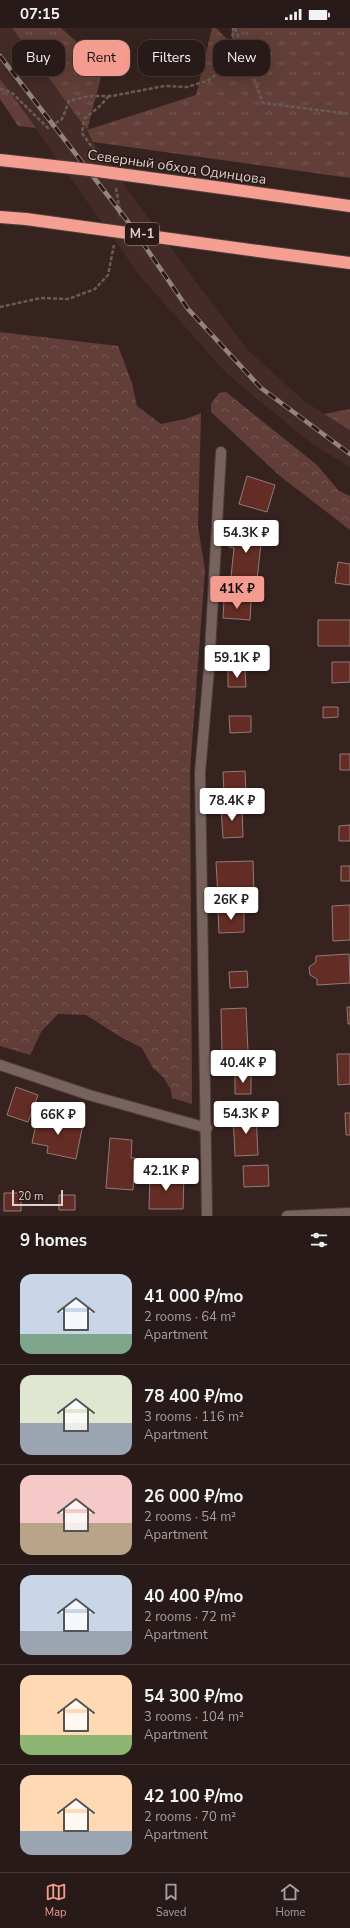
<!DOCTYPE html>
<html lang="en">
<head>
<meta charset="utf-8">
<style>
  :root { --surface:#281a18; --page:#342725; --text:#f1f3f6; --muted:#a5a1a2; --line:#443837; --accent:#f59c90 }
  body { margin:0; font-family:"Nunito Sans",sans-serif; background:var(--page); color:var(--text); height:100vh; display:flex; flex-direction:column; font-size:15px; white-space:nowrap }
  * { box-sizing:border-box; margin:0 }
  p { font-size:13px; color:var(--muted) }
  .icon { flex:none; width:22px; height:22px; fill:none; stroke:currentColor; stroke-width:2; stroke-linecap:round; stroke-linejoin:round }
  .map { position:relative; height:1188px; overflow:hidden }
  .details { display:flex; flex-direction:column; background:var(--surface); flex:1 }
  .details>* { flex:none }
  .hud { position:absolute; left:12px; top:12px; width:326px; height:36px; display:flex; gap:8px }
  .scale { position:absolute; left:12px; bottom:10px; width:51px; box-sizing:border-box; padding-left:4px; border:2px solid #ddd0ce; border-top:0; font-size:11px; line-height:14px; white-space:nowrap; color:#ddd0ce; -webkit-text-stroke:3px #2b1a17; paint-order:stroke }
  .price { position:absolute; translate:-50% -34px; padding:0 9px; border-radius:4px; background:#fff; color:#222; font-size:13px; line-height:26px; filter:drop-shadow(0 1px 2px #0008) }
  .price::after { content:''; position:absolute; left:50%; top:24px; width:12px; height:9px; margin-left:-6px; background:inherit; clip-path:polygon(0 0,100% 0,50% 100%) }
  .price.selected { background:var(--accent); color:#111 }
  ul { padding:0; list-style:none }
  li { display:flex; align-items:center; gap:12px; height:100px; padding:0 20px }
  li+li { border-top:1px solid var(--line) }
  li span { display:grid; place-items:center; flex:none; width:112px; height:80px; border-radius:12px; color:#555 }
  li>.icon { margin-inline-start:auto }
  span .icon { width:48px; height:48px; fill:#fffc; stroke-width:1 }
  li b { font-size:17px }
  h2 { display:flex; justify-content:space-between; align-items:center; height:48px; padding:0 20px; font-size:17px }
  .tag { padding:0 14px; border-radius:12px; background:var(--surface); box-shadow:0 4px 16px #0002,0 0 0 1px var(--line); font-size:14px; line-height:36px }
  .tag.selected { background:var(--accent); color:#111 }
  .status { display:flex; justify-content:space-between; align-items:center; height:28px; padding:0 20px; background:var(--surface); direction:ltr }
  .status svg { height:11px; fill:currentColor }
  .menu { display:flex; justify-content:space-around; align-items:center; height:56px; border-top:1px solid var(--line); background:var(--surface); font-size:11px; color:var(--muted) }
  .menu a { display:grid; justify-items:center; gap:2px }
  .menu .selected { color:var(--accent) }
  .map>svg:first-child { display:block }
  .built { fill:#442b27 }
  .grass { fill:url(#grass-tufts) }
  .forest { fill:url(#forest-crowns) }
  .building { fill:#632c25; stroke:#927b77 }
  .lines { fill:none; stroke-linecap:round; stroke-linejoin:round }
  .minor-casing { stroke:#4e3f3d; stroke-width:12 }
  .highway-casing { stroke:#4e3f3d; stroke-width:14 }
  .path { stroke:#6b5a57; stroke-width:2.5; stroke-dasharray:4 2; stroke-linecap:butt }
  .minor { stroke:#78625e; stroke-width:10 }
  .highway { stroke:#f49f92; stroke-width:12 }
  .rail-casing { stroke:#948481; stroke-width:4.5 }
  .rail { stroke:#2b1a17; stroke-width:3; stroke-dasharray:9; stroke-linecap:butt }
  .highway-bridge-casing { stroke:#4e3f3d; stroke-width:14; stroke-linecap:butt }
  .highway-bridge { stroke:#f49f92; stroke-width:12 }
  .labels { text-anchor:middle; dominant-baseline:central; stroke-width:3; stroke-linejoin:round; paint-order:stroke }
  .shield { fill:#2b1a17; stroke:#a89997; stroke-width:1 }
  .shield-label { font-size:13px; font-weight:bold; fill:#ddd0ce }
  .street-label { font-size:14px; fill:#ddd0ce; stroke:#2b1a17 }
</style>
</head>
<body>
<div class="status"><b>07:15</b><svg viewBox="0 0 49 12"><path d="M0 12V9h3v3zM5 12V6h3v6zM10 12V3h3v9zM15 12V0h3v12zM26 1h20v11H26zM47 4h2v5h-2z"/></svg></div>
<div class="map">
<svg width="350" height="1188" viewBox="0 0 350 1188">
  <defs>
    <pattern id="grass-tufts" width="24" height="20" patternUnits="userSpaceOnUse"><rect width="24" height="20" fill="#613e38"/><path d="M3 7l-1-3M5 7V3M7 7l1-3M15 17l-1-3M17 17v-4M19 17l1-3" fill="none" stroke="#775954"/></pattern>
    <pattern id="forest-crowns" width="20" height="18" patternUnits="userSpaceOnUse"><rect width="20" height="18" fill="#613e38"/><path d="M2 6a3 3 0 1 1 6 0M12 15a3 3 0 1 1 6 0" fill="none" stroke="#775954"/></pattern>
  </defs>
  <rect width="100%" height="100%" fill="#362320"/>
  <path class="built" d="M0,0h12l75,102 6,12 117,159 39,50 55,50 46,29v37l-38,-23 -85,-70 -87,-98 -140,-197z"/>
  <path class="grass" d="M12,0h49l43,38 -17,64 109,-35 16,-67h4l16,16v-16h118v150l-257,-36 -6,-12z
    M0,51l36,49 -18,-2 -18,-27z"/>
  <path class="forest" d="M0,304l118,14 14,37 5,23 24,18 24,-5 16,-6 -3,114 7,43 -15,201 2,333 -20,-6 -1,-8 -8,-13 -10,-9 -11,-20 -23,-12 -33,-21 -28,-1 -17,18 -11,23 -30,-9z
    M226,364l91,73 22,26 11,5v34l-70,-54 -69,-64v-8l8,-11z
    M350,381v21l-26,-16z"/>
  <path class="building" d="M247,448l28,9 -8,27 -28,-8z
    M231,502l31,4 -5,46 -26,-3 3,-29 -5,-1z
    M338,534l12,2v21l-15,-2z
    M224,572l27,1 -1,19 -27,-2z
    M318,592h32v26h-32z
    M332,634h18v20l-18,1z
    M245,642l1,17h-18v-16z
    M323,679h15v10l-15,1z
    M229,688h22v16l-21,1z
    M340,726h10v16h-10z
    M245,743l1,22 -22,1 -1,-22z
    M242,779l1,30 -20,1 -2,-30z
    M350,797v16h-11v-15z
    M253,833l1,34 -36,2 -2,-35z
    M341,838h9v15h-9z
    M350,877v35l-17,1 -1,-35z
    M244,881v23l-25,1 -1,-23z
    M349,926l1,29 -33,2v-6l-7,-4 -1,-8 7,-5v-6z
    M247,943l1,16 -18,1 -1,-16z
    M347,979h3v17h-2z
    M246,980l2,43 -26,1 -1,-43z
    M337,1026h13v30l-12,1z
    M251,1045v21h-16v-20z
    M16,1059l22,8 -10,27 -21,-7z
    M345,1085h5v22h-4z
    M38,1086l45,10 -7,35 -29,-6 1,-7 -16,-3z
    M256,1086l2,41 -23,1 -2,-41z
    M110,1110l22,2 -1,18h4l-2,32 -27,-2z
    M268,1137l1,21 -25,1 -1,-21z
    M150,1146l34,1 -1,34h-34z
    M4,1165h17v18h-17z
    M59,1167h16v15h-16z"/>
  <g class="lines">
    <g class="minor-casing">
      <path id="minor" d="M0,1037l89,30 118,33
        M207,1188l-7,-443 9,-104 12,-217
        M287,1188l63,-3"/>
    </g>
    <g class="highway-casing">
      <path id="highway" d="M215,159l135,19
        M0,189l26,2
        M258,223l92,12"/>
    </g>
    <path class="path" d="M235,0l28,75 87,11
      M0,61l11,3 37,36 14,-9 7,-18 20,-5h23l52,-10 23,1 20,-6 17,-12 8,-21 1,-20
      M98,128l-16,-23 2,-14 16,-13 9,-10
      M116,160l4,24 -1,6
      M0,279l41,-9 27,1 27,-10 13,-14 6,-30"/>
    <use href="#minor" class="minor"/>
    <use href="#highway" class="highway"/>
    <g class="rail-casing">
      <path id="rail" d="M0,28l129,167 59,86 73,79 89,66"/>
    </g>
    <use href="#rail" class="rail"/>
    <g class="highway-bridge-casing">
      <path id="highway-bridge" d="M0,132l90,10 125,17
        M26,191l232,32"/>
    </g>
    <use href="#highway-bridge" class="highway-bridge"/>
  </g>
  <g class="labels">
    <rect class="shield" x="125" y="195" width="34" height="22" rx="3"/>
    <g class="shield-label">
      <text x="142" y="206">М-1</text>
    </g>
    <g class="street-label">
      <text transform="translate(177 139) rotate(8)">Северный обход Одинцова</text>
    </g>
  </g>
</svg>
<div class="scale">20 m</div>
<b class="price" style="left:246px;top:526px">54.3K ₽</b>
<b class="price selected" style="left:237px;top:582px">41K ₽</b>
<b class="price" style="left:237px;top:651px">59.1K ₽</b>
<b class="price" style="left:232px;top:794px">78.4K ₽</b>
<b class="price" style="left:231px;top:893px">26K ₽</b>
<b class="price" style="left:243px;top:1056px">40.4K ₽</b>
<b class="price" style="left:246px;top:1107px">54.3K ₽</b>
<b class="price" style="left:58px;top:1108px">66K ₽</b>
<b class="price" style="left:166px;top:1164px">42.1K ₽</b>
<div class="hud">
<a class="tag">Buy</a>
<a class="tag selected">Rent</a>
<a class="tag">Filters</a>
<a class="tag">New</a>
</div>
</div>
<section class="details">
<h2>9 homes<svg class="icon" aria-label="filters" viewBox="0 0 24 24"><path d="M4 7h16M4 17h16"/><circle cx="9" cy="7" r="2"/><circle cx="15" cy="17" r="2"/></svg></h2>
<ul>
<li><span style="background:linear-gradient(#c9d6e8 75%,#7fa58c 0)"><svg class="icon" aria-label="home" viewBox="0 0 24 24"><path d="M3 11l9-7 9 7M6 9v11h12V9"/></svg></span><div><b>41 000 ₽/mo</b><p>2 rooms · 64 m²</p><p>Apartment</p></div></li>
<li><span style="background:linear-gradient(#dfe7d0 60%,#9aa5b1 0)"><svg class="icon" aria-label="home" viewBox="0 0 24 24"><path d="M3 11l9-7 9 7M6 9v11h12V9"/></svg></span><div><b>78 400 ₽/mo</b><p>3 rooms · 116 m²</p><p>Apartment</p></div></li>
<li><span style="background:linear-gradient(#f6c9c9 60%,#b9a48a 0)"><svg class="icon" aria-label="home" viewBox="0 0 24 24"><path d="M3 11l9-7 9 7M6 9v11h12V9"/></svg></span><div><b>26 000 ₽/mo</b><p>2 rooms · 54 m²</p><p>Apartment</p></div></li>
<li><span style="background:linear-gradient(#c9d6e8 70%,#9aa5b1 0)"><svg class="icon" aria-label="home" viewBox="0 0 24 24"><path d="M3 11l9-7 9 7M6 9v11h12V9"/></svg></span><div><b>40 400 ₽/mo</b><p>2 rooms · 72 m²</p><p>Apartment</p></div></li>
<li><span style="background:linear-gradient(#ffd9b3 75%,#8fb573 0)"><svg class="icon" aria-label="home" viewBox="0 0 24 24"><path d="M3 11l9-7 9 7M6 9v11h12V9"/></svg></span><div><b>54 300 ₽/mo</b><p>3 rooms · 104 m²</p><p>Apartment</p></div></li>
<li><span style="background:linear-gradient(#ffd9b3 70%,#9aa5b1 0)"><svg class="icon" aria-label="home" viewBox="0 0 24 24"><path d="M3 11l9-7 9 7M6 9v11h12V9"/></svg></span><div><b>42 100 ₽/mo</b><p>2 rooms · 70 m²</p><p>Apartment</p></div></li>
</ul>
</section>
<nav class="menu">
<a class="selected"><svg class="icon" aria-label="map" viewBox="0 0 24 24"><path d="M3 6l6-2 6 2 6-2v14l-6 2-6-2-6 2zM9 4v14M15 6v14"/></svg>Map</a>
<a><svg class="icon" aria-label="saved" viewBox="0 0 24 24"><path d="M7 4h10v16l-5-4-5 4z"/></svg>Saved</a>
<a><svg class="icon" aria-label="home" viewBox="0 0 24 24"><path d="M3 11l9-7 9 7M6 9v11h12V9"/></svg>Home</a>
</nav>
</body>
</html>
